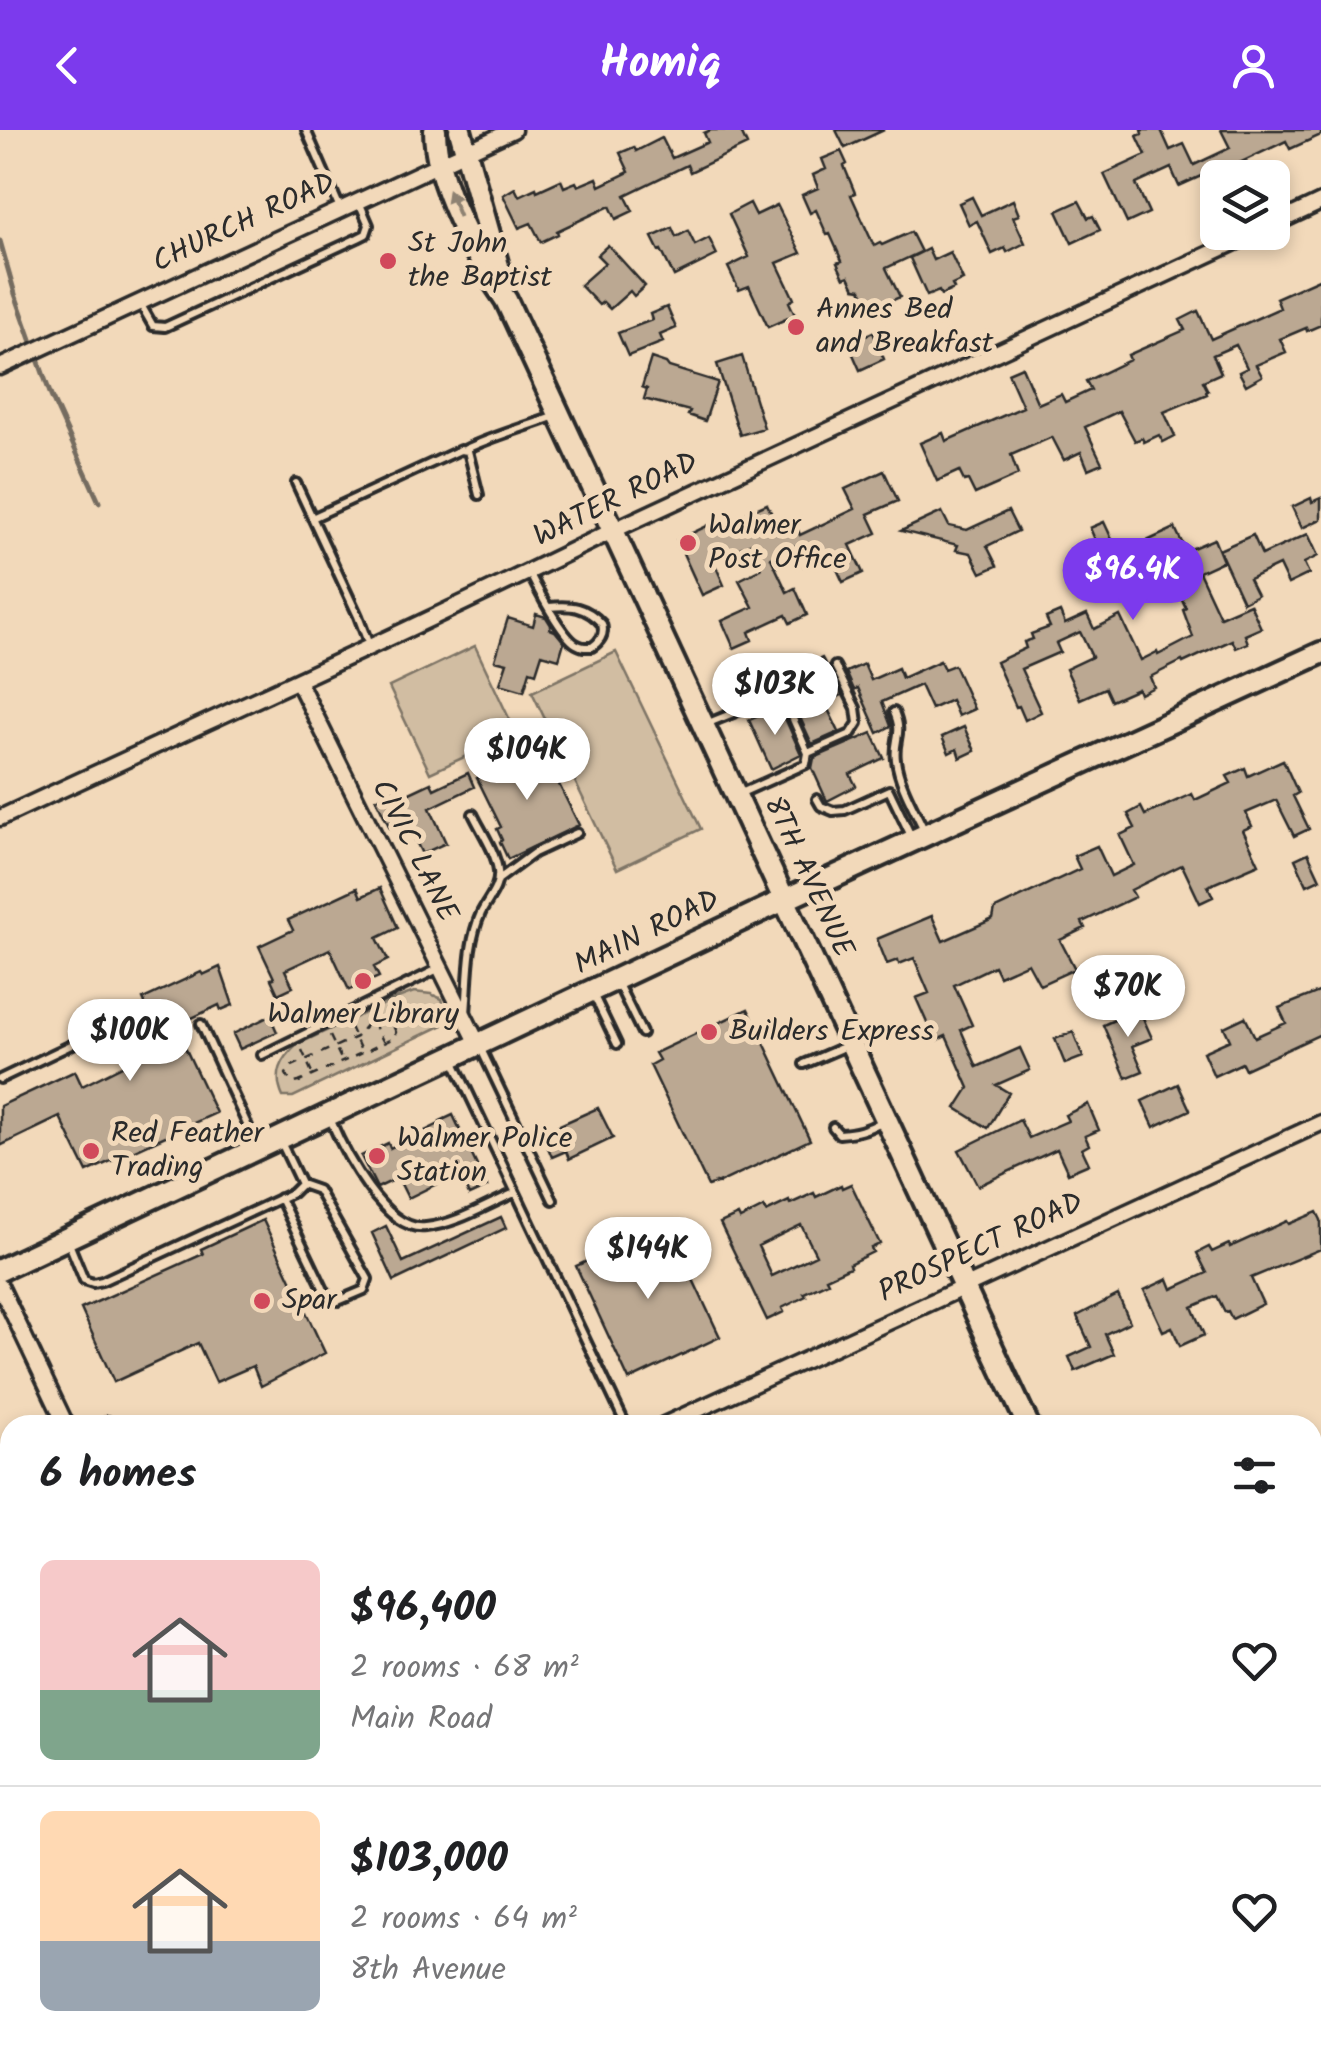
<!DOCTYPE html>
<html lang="en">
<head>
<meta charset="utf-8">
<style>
  :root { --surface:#fff; --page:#f6f6f6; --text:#202124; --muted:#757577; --line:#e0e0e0; --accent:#7c3aed }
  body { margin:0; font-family:Kalam,sans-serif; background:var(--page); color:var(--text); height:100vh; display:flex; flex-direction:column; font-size:38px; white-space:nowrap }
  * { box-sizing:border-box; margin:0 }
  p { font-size:32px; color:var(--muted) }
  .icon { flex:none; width:55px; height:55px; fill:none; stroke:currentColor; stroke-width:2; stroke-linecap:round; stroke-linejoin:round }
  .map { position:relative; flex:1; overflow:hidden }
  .details { position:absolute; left:0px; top:1285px; width:1322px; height:640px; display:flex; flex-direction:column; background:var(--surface); border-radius:30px 30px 0 0; box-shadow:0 5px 15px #0003 }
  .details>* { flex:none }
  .controls { position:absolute; left:1200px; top:30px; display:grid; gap:20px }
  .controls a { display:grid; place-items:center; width:90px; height:90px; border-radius:15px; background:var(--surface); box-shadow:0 5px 15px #0003; font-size:50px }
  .price { position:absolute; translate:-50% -85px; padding:0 22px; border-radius:35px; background:#fff; color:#222; font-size:32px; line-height:65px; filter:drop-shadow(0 2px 5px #0008) }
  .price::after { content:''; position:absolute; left:50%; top:60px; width:30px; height:22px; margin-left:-15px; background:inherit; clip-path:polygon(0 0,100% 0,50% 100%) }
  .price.selected { background:var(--accent); color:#fff }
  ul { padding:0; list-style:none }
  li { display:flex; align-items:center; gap:30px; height:250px; padding:0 40px }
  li+li { border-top:2px solid var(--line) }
  li span { display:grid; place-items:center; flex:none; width:280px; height:200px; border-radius:15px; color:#555 }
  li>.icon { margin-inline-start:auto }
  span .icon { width:120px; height:120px; fill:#fffc; stroke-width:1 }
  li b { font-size:42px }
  h2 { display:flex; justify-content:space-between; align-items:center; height:120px; padding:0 40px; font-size:42px }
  header { display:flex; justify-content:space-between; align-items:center; height:130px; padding:0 40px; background:var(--accent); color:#fff; font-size:45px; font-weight:600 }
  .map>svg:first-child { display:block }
  .green { fill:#d1bda2; stroke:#7e7466; stroke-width:2.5 }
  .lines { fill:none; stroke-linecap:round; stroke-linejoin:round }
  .stream { stroke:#746c60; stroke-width:5 }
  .building { fill:#bba892; stroke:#2b2b2b; stroke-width:2.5; fill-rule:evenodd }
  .lane-casing { stroke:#2b2b2b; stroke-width:14 }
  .street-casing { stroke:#2b2b2b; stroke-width:21 }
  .secondary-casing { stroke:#2b2b2b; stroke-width:28 }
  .path { stroke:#2b2b2b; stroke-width:2.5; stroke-dasharray:8 8; stroke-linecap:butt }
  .lane { stroke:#f2d9ba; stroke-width:6 }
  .street { stroke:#f2d9ba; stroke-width:14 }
  .secondary { stroke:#f2d9ba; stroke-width:20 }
  .oneway { fill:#8e8272 }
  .poi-dot { fill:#d1495b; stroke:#f2d9ba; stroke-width:4 }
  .labels { text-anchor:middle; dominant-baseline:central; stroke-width:10; stroke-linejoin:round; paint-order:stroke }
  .street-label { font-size:30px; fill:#2b2b2b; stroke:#f2d9ba }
  .poi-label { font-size:30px; fill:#2b2b2b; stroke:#f2d9ba; text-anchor:start }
</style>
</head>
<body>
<header><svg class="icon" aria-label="back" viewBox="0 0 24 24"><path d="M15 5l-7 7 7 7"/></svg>Homiq<svg class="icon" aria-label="person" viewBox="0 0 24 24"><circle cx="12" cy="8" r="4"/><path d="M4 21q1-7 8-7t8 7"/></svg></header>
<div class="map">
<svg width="1321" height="1925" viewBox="0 0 1321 1925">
  <rect width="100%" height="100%" fill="#f2d9ba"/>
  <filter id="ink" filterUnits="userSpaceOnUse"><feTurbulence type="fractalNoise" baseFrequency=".01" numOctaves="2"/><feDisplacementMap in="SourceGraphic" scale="20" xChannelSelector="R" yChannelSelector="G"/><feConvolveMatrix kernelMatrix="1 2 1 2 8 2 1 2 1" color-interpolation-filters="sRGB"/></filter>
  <g filter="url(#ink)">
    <path class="green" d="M475,516l41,87 -86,40 -41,-86z
      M616,522l85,177 -84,40 -85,-177z
      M414,862l17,2 11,5 5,19 -2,6 -152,73h-10c-10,-22 -2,-38 15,-53l97,-45z"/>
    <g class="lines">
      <path class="stream" d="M0,111l15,53 36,102 48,106"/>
    </g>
    <path class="building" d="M711,0h29l7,15 -57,27 -3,-7 -62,30 8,16 -17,8 -6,-13 -53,25 1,3 -17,8 -10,-19 -12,5 -16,-33 12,-7 4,8 17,-8 1,3 24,-11 3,7 12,-5 2,4 19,-8 3,8 29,-14 -9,-19 14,-6 2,4 26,-13 10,20 36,-16 -4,-9z
      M836,0h48l-39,18z
      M1141,0h20l9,20 14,-6 10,21 36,-17 -9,-18h100v5l-31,14 -4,-8 -74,35 -2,-4 -31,14 -8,-18 -35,16 13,29 -22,10 -23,-49 42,-19 -9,-19 5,-2z
      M841,21l6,13 -3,2 11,27 -4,2 23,51 6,-3 2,2 29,-13 10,20 -35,16 14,29 -29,13 -10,-21 -6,-1 -6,-12 -5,2 -7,-15 5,-2 -12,-27 -3,1 -11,-25 -6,3 -8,-18 16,-7 -5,-13 13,-6 -4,-10z
      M972,67l9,18 32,-15 6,15 -6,2 12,26 -18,9 -2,-4 -13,6 -15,-33 -8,4 -10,-22z
      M1079,71l9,17 5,-2 7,14 -28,13 -15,-32z
      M750,73l6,12 21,-10 24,48 -24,10 17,36 -5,3 6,13 -27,12 -19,-41 -10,4 -11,-23 21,-10 -20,-43z
      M672,98l4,9 12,-6 7,14 14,-7 8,17 -43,21 -13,-26 -2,1 -7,-14z
      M608,115l37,41 -11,10 -4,-5 -20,18 -7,-7 -4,3 -19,-20 25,-22 -8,-8z
      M928,119l5,11 17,-8 13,28 -11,5 2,4 -13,6 -2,-4 -12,5 -17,-38z
      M1321,148v47l-14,6 -1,-3 -26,11 6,13 -30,13 6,11 -16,9 -7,-13 8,-4 -11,-23 -23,10 8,18 -18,8 5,10 -2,1 1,2 -43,18 11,24 -12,6 -4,-7 -15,7 -2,-4 -7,3 -16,-30 -34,16 17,36 -14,6 -7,-17 -17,8 -12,-23 -41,18 7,20 -43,19 -7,-14 -4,1 -5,-10 -22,10 -17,-38 23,-10 3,8 77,-34 -15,-34 14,-6 16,37 23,-10 4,8 26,-12 -5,-9 44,-21 -2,-5 57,-25 -5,-10 18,-9 13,28 69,-31 -4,-10z
      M667,177l9,21 -16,7 3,7 -35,14 -10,-23 34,-13 -2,-6z
      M873,202l11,27 -24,11 -12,-27z
      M742,226l22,72 -24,7 -23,-71z
      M651,228l15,5 3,4 49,15 -13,39 -17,-6 2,-4 -46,-12 3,-10 -5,-2z
      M884,341l14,30 -30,13 9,19 -27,12 13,28 -20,9 -13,-28 -26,12 -9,-20 -24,12 16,34 8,-4 12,27 -17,8 -4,-8 -37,17 3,8 -18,8 -12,-27 31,-14 -14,-27 22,-11 -11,-25 -37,16 11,25 -22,10 -25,-55 45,-21 2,4 43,-19 14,30 16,-7 3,8 55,-26 -10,-20z
      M1311,368l1,4 9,-4v21l-19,9 -10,-21z
      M1008,381l10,20 -31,15 10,20 -16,7 -10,-20 -15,-3 2,-5 -57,-14 41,-19 7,14 18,4z
      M1104,392l15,32 56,-26 11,23 28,-12 9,22 -24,11 21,45 30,-13 11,24 -16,7 3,8 -12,5 -4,-8 -49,23 -1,-2 -32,16 4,10 -14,7 -2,-5 -27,12 -6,-13 -25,11 -14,-30 26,-12 -12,-25 -24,11 4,9 -39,17 20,43 -16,8 -6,-14 -3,1 -20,-45 30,-14 -2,-6 9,-3 -2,-5 19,-7 -4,-9 14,-6 5,12 22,-10 7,15 26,-13 21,44 16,-8 1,3 35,-18 -10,-27 3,-2 -20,-43 -26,12 1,3 -11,6 -2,-4 -17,8 -7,-15 -2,1 -4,-8h-2l-7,-15 10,-4 -9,-21z
      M1308,404l10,22 -14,7 5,11 -21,10 -9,-19 -30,14 8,16 -14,7 -24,-52 34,-15 9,20z
      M536,484l10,3 5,8 -1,4 5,2 9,11 -5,17 -17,-5 -6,19 -6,-2 -6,20 -24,-7 7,-21 -12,-3 13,-42 25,8z
      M822,528l20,37 -17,8 14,29 -27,12 -19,-42 16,-7 -12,-26z
      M940,531l4,8 10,-4 20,44 -16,7 -7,-16 -20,9 -11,-24 -38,17 9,24 -13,7 -20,-45 -4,2 -8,-18 18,-8 7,16 27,-12 4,10z
      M780,577l21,47 -30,15 -22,-49z
      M964,597l11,24 -15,7 -3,-9 -8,4 -7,-16z
      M872,603l12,25 -34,16 6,12 -29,15 -15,-33 2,-10z
      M541,618l38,77 -71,34 -8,-17 2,-2 -5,-11 4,-2 -24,-49z
      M1283,630l15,33 -5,3 16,33 -15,7 -18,-36 -30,13 6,13 -9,4 16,34 -51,22 5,11 -13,6 -18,-38 -51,25 4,7 -53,25 3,6 -25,12 15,29 -35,16 -12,-22 -29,13 -5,-10 -40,19 18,40 -11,5 16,37 43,-19 10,22 -34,15 13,8 -21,35 -32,-20 13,-20 -23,-52 -11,5 -19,-43 13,-5 -15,-35 -15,6 -1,-4 -11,4 -10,-25 55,-23 11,25 50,-22 2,-10 85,-40 -6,-13 23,-10 14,30 23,-11 -14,-30 15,-7 -7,-14 13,-7 4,8 47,-21 3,6 36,-17 -4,-7 18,-8 3,8z
      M468,643l6,14 -44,21 16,35 -24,11 -10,-21 -7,4 -7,-13 -8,4 -14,-29 17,-8 4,8 34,-16 3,6z
      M1308,723l12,26 -13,6 -12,-26z
      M357,758l4,9 19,-9 18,40 -21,10 11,22 -14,7 5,10 -30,13 -19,-41 -45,21 8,17 -15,7 -7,-15 3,-1 -15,-32 34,-16 -5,-10z
      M220,837l13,38 -12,5 -2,-5 -44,21 41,87 -129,59 -27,-55 -60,29v-40l75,-35 7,15 66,-33 -19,-40 17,-7 -3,-7 58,-27 2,3z
      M1321,861v43l-76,35 -3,-6 -28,13 -11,-24 27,-12 -6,-13 21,-10 10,20 31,-14 -7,-15z
      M748,879l62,131 -93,44 -1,-1 -8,3 -58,-121 9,-5 -4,-7z
      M1139,879l13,29 -20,8 11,25 -17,7 -23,-53z
      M270,886l7,16 -37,17 -7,-15z
      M1073,902l10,25 -18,7 -10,-25z
      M1178,954l12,26 -36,17 -12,-26z
      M1088,974l11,26 -14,6 4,9 -7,4 7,15 -21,9 -11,-24 -79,37 -19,-36 61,-30 9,18 39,-17 -3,-6z
      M598,978l15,30 -44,21 -3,-8 -14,6 -10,-24z
      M453,985l34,72 -18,8 -10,-22 -51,25 -10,-20 -21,10 -16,-32 27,-13 2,5 51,-25 -1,-2z
      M851,1054l29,60 -9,4 2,4 -24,12 1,3 -24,11 2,4 -24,11 2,3 -24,12 2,4 -17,8 -47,-97 18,-8 2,4 24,-12 2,5 23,-11 1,3 24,-11 2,4 25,-12 1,3zM801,1095l15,30 -44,21 -14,-30z
      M1317,1082l4,8v29l-70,29 12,26 -31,15 -4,-8 -3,1 -8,-16 -25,11 12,28 -24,11 -8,-19 -9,4 -19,-41 24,-11 4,10 35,-16 -10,-20 12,-6 3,5 17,-8 1,3 57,-26 2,3z
      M501,1087l5,11 -112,53 -22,-48 14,-7 17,36z
      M263,1090l62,133 -64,33 -8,-20 -37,16 -18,-39 -84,39 -33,-73 122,-55 -2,-5z
      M667,1094l53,113 -91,43 -53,-114z
      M1118,1165l12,27 -25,12 9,20 -39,17 -6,-14 22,-10 -14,-31z"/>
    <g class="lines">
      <g class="lane-casing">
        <path id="lane" d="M306,0l34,78
          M141,175l12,21 12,1 193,-89 8,-4 3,-9 -10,-23
          M466,319c30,-14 61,-22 92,-34
          M296,353l62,133 11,29
          M312,388l148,-68 8,1 11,44
          M530,444c8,16 32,62 46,70 7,4 9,3 16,3 9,-6 13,-13 10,-23 -16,-18 -31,-19 -53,-17
          M894,582c10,23 -1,27 2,48 3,24 18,48 28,70
          M706,594l67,-27 12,4 23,52 -2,11 -67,30
          M808,623l43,-19 7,-11 -2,-15 -21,-42
          M817,669l4,7 12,5 12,-1 44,-20 22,46
          M499,749l35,-26 43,-20
          M617,852l25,51
          M593,864l24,50
          M466,883c3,-33 1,-69 15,-100 7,-14 19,-25 17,-42 -2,-19 -17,-40 -25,-57
          M201,894l55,120
          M480,917l73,153
          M262,925l178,-87
          M453,930l173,365
          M804,934l42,-18
          M0,949l94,-45
          M331,991c13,31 55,112 95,106 31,-3 60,-22 89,-34
          M833,997l6,7c17,-1 28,-4 42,-12
          M280,1010l21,44
          M280,1068l47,98 11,5 26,-11 4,-11 -50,-89 -17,-6
          M68,1111l16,39 9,3 9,-2 190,-88 9,-9
          M101,1295l7,-4
          M0,1348l9,1 1,3
          M0,1534l10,-4"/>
      </g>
      <g class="street-casing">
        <path id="street" d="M1272,95l49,-23
          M0,237l513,-237
          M298,551l181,365
          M0,688c205,-96 412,-188 614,-288l643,-298
          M0,1156l66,139
          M664,1295l657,-302
          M1312,1463l9,-4
          M0,1605l10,-5
          M353,1915l5,10
          M294,1925l21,-10"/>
      </g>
      <g class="secondary-casing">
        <path id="secondary" d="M435,0c0,54 41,127 71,170l522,1125
          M460,0l43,154
          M0,1140l786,-371 535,-246
          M1312,1899l9,18"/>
      </g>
      <path class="path" d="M385,885l13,-6
        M384,886l5,1 7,15 -2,6 -95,44 -4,1 -5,-2 -4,-7 6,-8 64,-29 12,-14z
        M373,892l10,19
        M350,897l11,24
        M330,906l12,25
        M302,920l11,25"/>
      <use href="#lane" class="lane"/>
      <use href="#street" class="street"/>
      <use href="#secondary" class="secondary"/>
    </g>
    <defs><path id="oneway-solid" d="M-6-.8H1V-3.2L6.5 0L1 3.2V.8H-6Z" transform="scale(2.5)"/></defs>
    <use class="oneway" href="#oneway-solid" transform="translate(454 73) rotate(-112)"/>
  </g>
  <g class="poi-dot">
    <circle cx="388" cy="131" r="10"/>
    <circle cx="796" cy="197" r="10"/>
    <circle cx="688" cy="413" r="10"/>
    <circle cx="363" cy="851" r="10"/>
    <circle cx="709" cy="902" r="10"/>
    <circle cx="91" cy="1021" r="10"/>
    <circle cx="377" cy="1026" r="10"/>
    <circle cx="262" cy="1171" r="10"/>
  </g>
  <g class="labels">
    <g class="street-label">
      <text transform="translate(244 93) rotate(-25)">CHURCH ROAD</text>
      <text transform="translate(616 370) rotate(-26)">WATER ROAD</text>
      <text transform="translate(414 721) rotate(63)">CIVIC LANE</text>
      <text transform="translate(808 747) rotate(65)">8TH AVENUE</text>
      <text transform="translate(647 803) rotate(-26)">MAIN ROAD</text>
      <text transform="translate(981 1118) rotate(-25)">PROSPECT ROAD</text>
    </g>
    <g class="poi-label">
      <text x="408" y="114">St John<tspan x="408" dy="34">the Baptist</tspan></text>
      <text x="816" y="180">Annes Bed<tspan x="816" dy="34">and Breakfast</tspan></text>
      <text x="708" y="396">Walmer<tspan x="708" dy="34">Post Office</tspan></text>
      <text x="363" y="885" text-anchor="middle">Walmer Library</text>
      <text x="729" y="902">Builders Express</text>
      <text x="111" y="1004">Red Feather<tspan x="111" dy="34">Trading</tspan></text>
      <text x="397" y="1009">Walmer Police<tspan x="397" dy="34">Station</tspan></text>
      <text x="282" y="1171">Spar</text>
    </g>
  </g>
</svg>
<div class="controls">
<a><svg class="icon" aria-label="layers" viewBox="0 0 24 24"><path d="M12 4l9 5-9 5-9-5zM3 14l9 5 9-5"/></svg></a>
</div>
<b class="price selected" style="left:1133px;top:493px">$96.4K</b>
<b class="price" style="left:775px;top:608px">$103K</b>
<b class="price" style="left:527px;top:673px">$104K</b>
<b class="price" style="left:1128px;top:910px">$70K</b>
<b class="price" style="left:130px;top:954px">$100K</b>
<b class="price" style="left:648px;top:1172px">$144K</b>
<section class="details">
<h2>6 homes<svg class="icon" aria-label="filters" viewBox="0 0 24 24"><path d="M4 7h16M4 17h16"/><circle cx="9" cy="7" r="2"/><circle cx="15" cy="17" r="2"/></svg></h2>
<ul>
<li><span style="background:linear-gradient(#f6c9c9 65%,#7fa58c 0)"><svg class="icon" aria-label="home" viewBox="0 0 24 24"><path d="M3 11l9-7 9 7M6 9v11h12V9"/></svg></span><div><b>$96,400</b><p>2 rooms · 68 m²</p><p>Main Road</p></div><svg class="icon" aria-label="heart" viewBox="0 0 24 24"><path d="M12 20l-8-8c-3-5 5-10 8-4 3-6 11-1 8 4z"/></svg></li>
<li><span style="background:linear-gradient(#ffd9b3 65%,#9aa5b1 0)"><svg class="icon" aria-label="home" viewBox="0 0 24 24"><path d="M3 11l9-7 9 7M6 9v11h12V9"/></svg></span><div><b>$103,000</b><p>2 rooms · 64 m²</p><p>8th Avenue</p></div><svg class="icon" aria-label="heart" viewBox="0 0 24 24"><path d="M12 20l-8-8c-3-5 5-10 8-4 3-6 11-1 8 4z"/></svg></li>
</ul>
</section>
</div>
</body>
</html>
